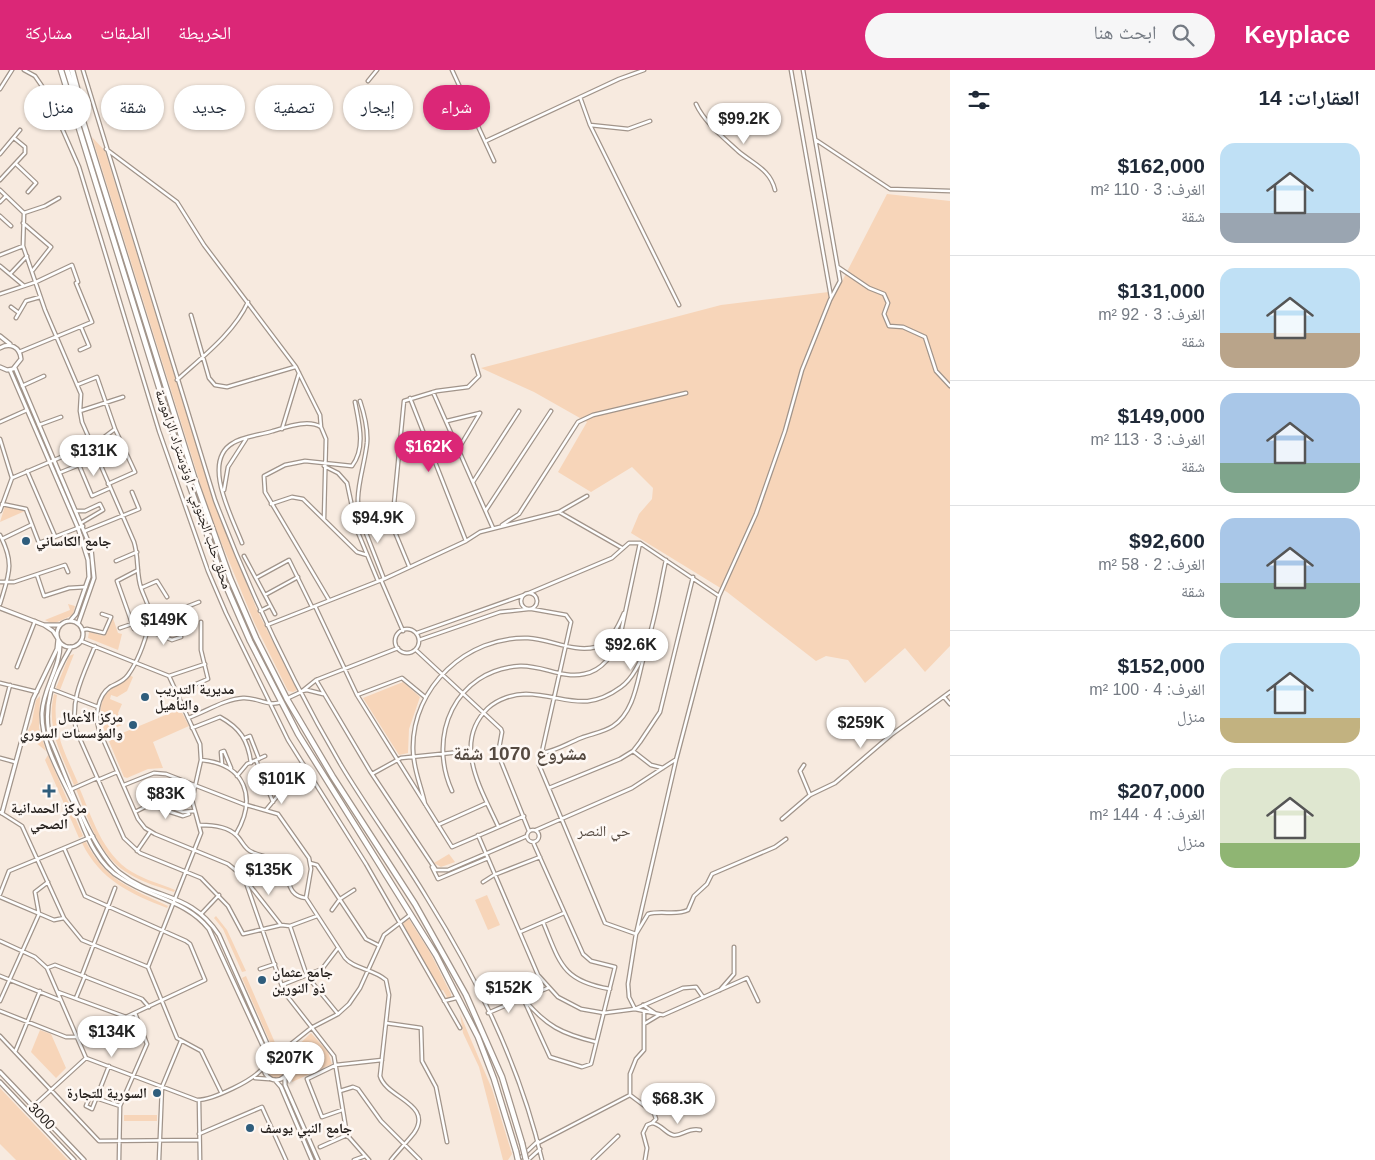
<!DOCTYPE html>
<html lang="ar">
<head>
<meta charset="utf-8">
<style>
  :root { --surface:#fff; --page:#f6f6f7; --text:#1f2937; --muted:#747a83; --line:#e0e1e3; --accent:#db2777 }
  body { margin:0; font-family:Helvetica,"Noto Naskh Arabic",sans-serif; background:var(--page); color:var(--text); direction:rtl; height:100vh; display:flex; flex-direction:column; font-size:19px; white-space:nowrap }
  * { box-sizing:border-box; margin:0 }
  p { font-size:16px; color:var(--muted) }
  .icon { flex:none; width:28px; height:28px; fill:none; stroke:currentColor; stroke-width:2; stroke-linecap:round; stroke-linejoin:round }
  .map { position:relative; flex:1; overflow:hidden; direction:ltr }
  .drawer { display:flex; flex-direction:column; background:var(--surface); width:425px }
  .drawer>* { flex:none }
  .guide { position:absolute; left:15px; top:15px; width:475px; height:45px; direction:rtl; display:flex; gap:10px }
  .price { position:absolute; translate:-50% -42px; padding:0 11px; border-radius:18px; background:#fff; color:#222; font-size:16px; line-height:32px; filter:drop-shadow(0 1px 2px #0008) }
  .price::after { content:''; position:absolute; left:50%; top:30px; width:15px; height:11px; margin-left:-8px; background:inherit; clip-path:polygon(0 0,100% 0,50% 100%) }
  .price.current { background:var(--accent); color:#fff }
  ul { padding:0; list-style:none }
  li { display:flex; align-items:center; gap:15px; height:125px; padding:0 15px }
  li+li { border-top:1px solid var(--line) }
  li span { display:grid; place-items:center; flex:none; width:140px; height:100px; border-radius:15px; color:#555 }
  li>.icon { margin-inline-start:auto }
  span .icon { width:60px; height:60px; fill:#fffc; stroke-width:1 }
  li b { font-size:21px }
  h2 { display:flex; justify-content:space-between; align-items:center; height:60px; padding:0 15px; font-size:21px }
  .pill { padding:0 18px; border-radius:22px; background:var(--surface); box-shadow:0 1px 4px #0004; font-size:18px; line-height:45px }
  .pill.current { background:var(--accent); color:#fff }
  header { display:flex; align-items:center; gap:30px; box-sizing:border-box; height:70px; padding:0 25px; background:var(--accent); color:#fff }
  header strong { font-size:24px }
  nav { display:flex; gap:28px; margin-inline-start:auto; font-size:18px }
  .search { width:350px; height:45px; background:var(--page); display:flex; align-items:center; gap:12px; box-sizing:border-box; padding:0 18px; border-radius:28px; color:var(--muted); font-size:19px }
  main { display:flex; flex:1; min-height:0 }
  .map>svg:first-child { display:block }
  .green { fill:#f7d5b9 }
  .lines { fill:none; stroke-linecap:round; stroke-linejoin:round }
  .street-casing { stroke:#a1948a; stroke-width:5 }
  .secondary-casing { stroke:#a1948a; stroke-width:5.5 }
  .highway-casing { stroke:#a1948a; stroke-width:7 }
  .street { stroke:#fff; stroke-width:2.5 }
  .secondary { stroke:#fff; stroke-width:3 }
  .highway { stroke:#fff; stroke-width:4.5 }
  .highway-bridge-casing { stroke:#a1948a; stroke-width:7; stroke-linecap:butt }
  .highway-bridge { stroke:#fff; stroke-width:4.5 }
  .poi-dot { fill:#2f5d7c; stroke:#fef8f4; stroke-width:2 }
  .labels { text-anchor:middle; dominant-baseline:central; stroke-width:5; stroke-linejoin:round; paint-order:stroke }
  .street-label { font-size:14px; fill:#241f1c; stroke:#fef8f4 }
  .poi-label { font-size:14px; font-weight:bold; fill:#241f1c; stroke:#fef8f4; text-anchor:start }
  .neighbourhood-label { font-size:15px; fill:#554a41; stroke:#fef8f4 }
  .district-label { font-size:19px; font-weight:bold; fill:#554a41; stroke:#fef8f4 }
</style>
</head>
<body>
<header>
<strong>Keyplace</strong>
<div class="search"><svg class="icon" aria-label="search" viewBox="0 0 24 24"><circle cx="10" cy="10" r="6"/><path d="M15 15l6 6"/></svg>ابحث هنا</div>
<nav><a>الخريطة</a><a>الطبقات</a><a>مشاركة</a></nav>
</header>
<main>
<section class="drawer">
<h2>العقارات: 14<svg class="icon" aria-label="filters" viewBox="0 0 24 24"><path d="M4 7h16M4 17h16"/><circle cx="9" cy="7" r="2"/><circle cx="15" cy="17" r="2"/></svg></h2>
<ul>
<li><span style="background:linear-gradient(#bfe0f5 70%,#9aa5b1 0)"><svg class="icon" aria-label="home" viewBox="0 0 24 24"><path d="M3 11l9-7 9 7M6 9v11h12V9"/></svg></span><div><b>$162,000</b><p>الغرف: 3 · 110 m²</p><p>شقة</p></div></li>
<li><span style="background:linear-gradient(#bfe0f5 65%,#b9a48a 0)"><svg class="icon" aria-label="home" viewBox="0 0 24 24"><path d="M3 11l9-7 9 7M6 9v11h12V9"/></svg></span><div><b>$131,000</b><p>الغرف: 3 · 92 m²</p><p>شقة</p></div></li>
<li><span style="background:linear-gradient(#a9c7e8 70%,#7fa58c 0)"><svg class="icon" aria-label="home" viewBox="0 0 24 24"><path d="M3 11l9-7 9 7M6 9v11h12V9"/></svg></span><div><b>$149,000</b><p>الغرف: 3 · 113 m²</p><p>شقة</p></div></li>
<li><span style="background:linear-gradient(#a9c7e8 65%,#7fa58c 0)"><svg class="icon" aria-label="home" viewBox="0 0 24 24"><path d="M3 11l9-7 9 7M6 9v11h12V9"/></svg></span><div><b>$92,600</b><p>الغرف: 2 · 58 m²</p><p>شقة</p></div></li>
<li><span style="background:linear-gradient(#bfe0f5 75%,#c2b280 0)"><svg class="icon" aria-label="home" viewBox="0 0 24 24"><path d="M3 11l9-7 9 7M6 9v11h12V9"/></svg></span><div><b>$152,000</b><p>الغرف: 4 · 100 m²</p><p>منزل</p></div></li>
<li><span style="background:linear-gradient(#dfe7d0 75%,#8fb573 0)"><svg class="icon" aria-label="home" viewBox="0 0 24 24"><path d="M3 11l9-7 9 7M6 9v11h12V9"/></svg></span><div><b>$207,000</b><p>الغرف: 4 · 144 m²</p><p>منزل</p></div></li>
</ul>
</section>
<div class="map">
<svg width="950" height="1090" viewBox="0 0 950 1090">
  <rect width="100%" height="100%" fill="#f7eadf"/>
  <path class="green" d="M92,67l13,14 111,358 42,103 39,78 -4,2 -5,-1 -34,-69 -44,-107z
    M887,124l63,7v445l-25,26 -20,-24 -40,35 -17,-23 -22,-4 -10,5 -89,-69 -96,-59 8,-19 13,-15 1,-11 -21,-21 -41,25 -33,-20 29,-50 -53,-30 -53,-24 240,-63 116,-14z
    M5,436l20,5 -25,11z
    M68,534l7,2 -2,9 -20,9 -8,-4 25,-10z
    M113,548l5,15 4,1 -4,16 -30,-12 1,-6 15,4z
    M74,584l-14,36 -4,-2 13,-32z
    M129,605l4,2 -6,14 -10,6 -6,-2 -1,4 12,5 -4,9 4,12 -17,7c-5,-13 -8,-31 5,-42 7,-7 13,-7 19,-15z
    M403,612l17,15 -11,32 -1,24 -9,2 -36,-57z
    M54,624l3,1c-6,34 8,58 21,88l-4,2c-13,-31 -28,-57 -20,-91z
    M40,626l-1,32 7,23 -11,-9 1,-5 -10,-2 6,-13 4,-22z
    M180,639l9,17 -36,16 10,26 -15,1 -21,9 -3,-1 -16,-38z
    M48,685l35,81 -4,2 -34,-78z
    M79,717c13,30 23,67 53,85 13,8 29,12 43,18l-1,2c-14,-5 -30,-9 -43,-17 -32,-17 -42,-55 -55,-86z
    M86,772c20,39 45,46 82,64l-1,2c-36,-14 -67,-28 -85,-65z
    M449,784l6,8 -14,5 -7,-4z
    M487,825l13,30 -12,5 -13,-30z
    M216,846l11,14 19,41 -4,1 -19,-43 -9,-11z
    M409,849l22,35 20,40v4h-7l3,-1 -4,-7 -3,1 -33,-59 -4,-9z
    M246,906l30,69 5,4 -5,2 -3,-2 -31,-71z
    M460,944l32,75 20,65 -4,6h-5l-24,-93 -16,-34z
    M40,960l11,4 15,34 -10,10 -25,-26z
    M311,963l17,19 4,12 -40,18 1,-14 -4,-14z
    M267 999a9 9 0 1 1 18 0a9 9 0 1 1-18 0Z
    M0,1018l68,72h-52l-16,-16z
    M124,1045h33v6h-33z"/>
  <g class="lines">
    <g class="street-casing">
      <path id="street" d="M24,0l11,6 11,16 33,75 80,264 49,140 18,42 62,127 78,124 94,164
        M83,0l132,430c35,92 76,180 126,265 27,45 59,88 86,133 50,80 94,171 115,262
        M452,0l42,91
        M791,0l40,227
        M368,11l9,-11
        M0,19l12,-19
        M580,27l10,28 89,180
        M696,34c8,18 28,34 42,47 15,13 32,18 37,39
        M590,55l38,4 22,-8
        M816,70l74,49 60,2
        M486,71l133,-62 25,-9
        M106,79l71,53 27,43 92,122 24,48 1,12 5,12 -2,80
        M0,84l20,-24
        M16,94l20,19 -8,9
        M0,110l25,-27v-6l-11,-9
        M0,120l24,23 -1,33 22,64 36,84 -1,17 2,11 52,120c5,16 2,31 7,46 4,12 12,23 8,37 -4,16 -11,36 -21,50 -5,7 -11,8 -18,12 -13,9 -15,30 -11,43l39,89 7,9 10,6 73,30 16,13 40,115 50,64 13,79 22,25
        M0,132l6,-6
        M24,143l21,-7 14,-8
        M0,146l11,10
        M23,153l28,24 -18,23
        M0,185l23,-9
        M0,196l23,19
        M838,197l31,21 15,6 4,9 -4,11 5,12 14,1 22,10 11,34 14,15
        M11,203l16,-17
        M0,224l36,-12 36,-17 6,17 -2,1 16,39 -73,30
        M11,237l8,6
        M191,245l18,63 6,7 12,2 68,-20
        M16,248l10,-17 14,-4
        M80,280l9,-4 -8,-19
        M177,310c25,-23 57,-47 71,-78
        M22,316l22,-10
        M433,322l60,136
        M410,328l56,143
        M360,331c4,12 8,29 7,42 -3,29 -17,57 -3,85
        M80,341l43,-14
        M447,351l33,-8
        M0,352l27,-12
        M39,355l22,-8
        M282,359l17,-56
        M0,369l12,39 -12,33
        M459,378l21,-35
        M96,387l-17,8 13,31 18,-8
        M324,396l14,7 9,10 10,47 21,51
        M27,401l28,65
        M59,403l20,-8
        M12,408l87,-37 16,-12 -18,-52 -20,8
        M473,412l46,-71
        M108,414l27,-12 -20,-43
        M224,420l4,-23 18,-28
        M2,434l24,5 13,34 44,-17
        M271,434l21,-7 11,2 54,53 10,3
        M486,440l65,-99
        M76,441h9l15,-7 3,6 -22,13
        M559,442l63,36
        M502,455l17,-11 59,-92 15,-7 93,-22
        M85,461l54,-22 -7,-17
        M0,465c15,29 9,39 0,69
        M2,469l29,-14
        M242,473c-10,-26 -41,-82 -9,-100 11,-7 28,-8 40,-12 14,-4 35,-12 48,-4
        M244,486l31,58
        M116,491l21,-9
        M409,496l-17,-41 12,-124 33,-10 31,-4 11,-11 -6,-20
        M138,500l-21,11 17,48 12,4
        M37,505l7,21 25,-8 17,-1
        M256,508l33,-18 23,47
        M384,509l-20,-51 29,-10
        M381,510l22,51
        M0,512h14l51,-17 3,7
        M141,518l16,-7 10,16
        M521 531a8 8 0 1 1 16 0a8 8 0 1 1-16 0Z
        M529,523l83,-35 17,-15h11l79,53
        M265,525l33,-18
        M329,530l-64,-108 -1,-16 21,-11 20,-4 47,5c14,-18 7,-43 3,-64
        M315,536l42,89 95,152 72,-31
        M532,539l34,6 5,7 -32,143 66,158 31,11 12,-20c14,-4 28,2 40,-4l6,-14 13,-12 5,-10 63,-27 11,-8
        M260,541l10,-5
        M150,551l49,-19
        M267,555l117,-46 82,-38 14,-9 79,-20 28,-16
        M120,558l12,-4
        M395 571a12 12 0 1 1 24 0a12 12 0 1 1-24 0Z
        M82,560l5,-1 17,4 7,-16 -9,-3
        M147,560l25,10 9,-3
        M417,563l107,-38
        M419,570l81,-28 28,-3
        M81,571l88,35 36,-12
        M95,576c-12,30 -25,52 -19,84l48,108 16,15 61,25 27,28 15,28 38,-9 9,1 27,-10
        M416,580l85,79 1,3 -4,22 31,77
        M17,597l18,-46
        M169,606l31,68 1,16 -9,40 9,33 -53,134 29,71 24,13 20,41
        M316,610l54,91 66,99h12l79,-34
        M0,613l37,9
        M187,618l21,-9 -7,-29v-28
        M51,619l47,18
        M302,621l5,-1 16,4
        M357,625l45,-17 23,19
        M944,627l6,7
        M286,629l15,-7 15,-12 82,-32
        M188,648c17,-6 37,-19 55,-20 13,-1 26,9 38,4
        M0,653l10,-38
        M192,658l28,-11c20,11 28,23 31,46
        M245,668l5,-2 9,23
        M633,681l18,14 12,3
        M542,683c16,-3 24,-9 39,-15 10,-4 23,-6 32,-12 21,-14 24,-44 30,-66
        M0,688l15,4
        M201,690c45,4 56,38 35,74
        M256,690l17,42
        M222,694l-1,-12 3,-1 7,17
        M804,695l-4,6 10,24
        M372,704l29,-16 69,-7
        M237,706l10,-12 18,-8
        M98,710l19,-8
        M124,715l30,-12 12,1 77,30 35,10 31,44 2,11 -5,29
        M549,718l71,-29 13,-8 7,-9 20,-30 33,-135
        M72,719l25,-11
        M452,721c-25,-55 3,-121 68,-125 22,-1 43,13 64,8 18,-3 31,-21 36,-37l20,-94
        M425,734c-4,-19 -12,-35 -12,-55 -1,-62 54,-113 115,-111 22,1 46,15 68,9 15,-5 22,-20 28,-34
        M266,740l18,-22
        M0,742l22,14 42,92 18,22 66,27
        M135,742l10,-5
        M189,744l-6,2 -22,-7 3,-5 19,8 11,-1
        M782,749l28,-24 25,-12 56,-48 59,-43
        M200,755c12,0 27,1 36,10 6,5 8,14 16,17 9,5 21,4 28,12 11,12 5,32 26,34l39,60c9,11 29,11 41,22l3,15 -9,81c6,22 54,28 34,57 -7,9 -16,18 -23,27
        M438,755l49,-22
        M498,756c-17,-37 -46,-83 -10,-118 10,-9 25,-14 38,-14 39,1 58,20 95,-7 29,-21 37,-92 45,-127
        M527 766a6 6 0 1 1 12 0a6 6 0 1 1-12 0Z
        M536,760l96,-42 43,-28
        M478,765l60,140 20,22 23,12 23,4 31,-4 48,-21 13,-1 7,10
        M137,781l13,-19
        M310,793l7,2 49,74 12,6
        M432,797l6,12 50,-21
        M483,812l11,-7 46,-18
        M248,813l33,42
        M0,824l9,-23 84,-35
        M0,827l54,23 10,-2
        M332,840l8,-11 14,-9
        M202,843l17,-18
        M543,852c17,41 19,59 67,67
        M290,856l17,50 31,38
        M520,862l44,-19
        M0,871l35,16 12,11 39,90
        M47,898l8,-3 87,34 7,8
        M260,899l15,-5
        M82,905l33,-87
        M0,906l60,24
        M282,915l40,-16 16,-21
        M548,918l-25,10c23,28 39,36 73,44
        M720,920l14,-16v-27
        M58,922l68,25 79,-37 -15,-36 -4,-3 -101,-45 -21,-48
        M76,928l9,-22
        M0,931l39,-87 -4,-22 13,-10
        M444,931l12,-3
        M758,931l-11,-23 -84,37 -28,-6 -6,-12 -1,-13 8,-50 40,-174 43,-164 37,-82 29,-83 17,-61 28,-70 10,-19 -37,-211
        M643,935l12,8
        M0,941l66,26h10
        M644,942v38l-8,9 -6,15v21l24,18 2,6 -4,4c9,1 13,10 21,12 8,2 15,-8 27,-5
        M488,943l35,-15 27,59 32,10 9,-3 24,-97 -24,-6 -8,-7 -50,-112
        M386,953l35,5 1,33 14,26 11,55
        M644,954l15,-9
        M0,966l99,105 100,-1
        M15,982l25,-61
        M276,986l35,-28 27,-14 11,-10 11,-16 24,-53 26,-20
        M287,993v-13
        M109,996l-17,43 -6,-3 4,-10 30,10
        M255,1008l14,1
        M340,1021l13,-4 5,2 23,32 39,39
        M199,1030l1,60
        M342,1040l-20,7 -15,-38 29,-14 46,-5
        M28,1041l58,-53 111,42c15,0 59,-20 67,-34
        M199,1064l63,-27 24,53
        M538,1073l92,-48
        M320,1077l27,-12
        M119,1090l1,-54 27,-62 -12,-31
        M159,1090l3,-73 19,-46
        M354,1090l11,-4
        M518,1090l20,-19
        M528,1090l12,-11
        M593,1090l25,-24
        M645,1090l2,-12 -4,-15 4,-8 5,-2"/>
    </g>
    <g class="secondary-casing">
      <path id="secondary" d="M0,266l10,8
        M0,278c10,-6 20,-1 21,11l-8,10 -6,1 -7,-3
        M15,298l76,180 3,30 -16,46
        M10,300l68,158 10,32 1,17 -13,37 -6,7
        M0,538l44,17h16
        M57 564a13 13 0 1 1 26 0a13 13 0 1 1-26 0Z
        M60,573c1,24 -17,45 -18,70 -1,31 20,64 33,93 6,14 11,31 20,45 6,10 15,21 26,27 29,20 65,22 88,51l55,119 1,15
        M71,577c-18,30 -30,61 -20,94 16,36 40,110 69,132 36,28 70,18 99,62l50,113 6,8
        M2,743l31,-114 24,-50 1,-10 -5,-8 -9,-6
        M264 998a12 12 0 1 1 24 0a12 12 0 1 1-24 0Z
        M0,1002l84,88
        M285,1006v9l33,75
        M275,1010l6,7 31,73
        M0,1012l74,78"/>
    </g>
    <g class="highway-casing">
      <path id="highway" d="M61,0l126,408 36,101 27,62 48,93 138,221 42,82 16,42 22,72
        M67,0l127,407 36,101 26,60 31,61 46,78 82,127 51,91 36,82 20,66
        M72,0l6,22"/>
    </g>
    <use href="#street" class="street"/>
    <use href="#secondary" class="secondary"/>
    <use href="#highway" class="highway"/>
    <g class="highway-bridge-casing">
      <path id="highway-bridge" d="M522,1073l4,17
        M516,1081l2,9"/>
    </g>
    <use href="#highway-bridge" class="highway-bridge"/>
  </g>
  <g class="poi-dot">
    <circle cx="26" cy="471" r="5"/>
    <circle cx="145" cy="627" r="5"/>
    <circle cx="133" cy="655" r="5"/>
    <path d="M46.5 713.5h5v5h5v5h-5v5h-5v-5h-5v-5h5z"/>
    <circle cx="262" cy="910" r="5"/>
    <circle cx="157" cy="1023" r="5"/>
    <circle cx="250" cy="1058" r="5"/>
  </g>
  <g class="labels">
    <g class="street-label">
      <text transform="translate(194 419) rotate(71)">محلق حلب الجنوبي - اوتوستراد الراموسة</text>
      <text transform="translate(42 1046) rotate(46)">3000</text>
    </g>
    <g class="poi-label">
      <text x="36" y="471">جامع الكاساني</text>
      <text x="155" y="619">مديرية التدريب<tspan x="155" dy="16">والتأهيل</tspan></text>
      <text x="123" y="647" text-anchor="end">مركز الأعمال<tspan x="123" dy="16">والمؤسسات السوري</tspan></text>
      <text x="49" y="738" text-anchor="middle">مركز الحمدانية<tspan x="49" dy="16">الصحي</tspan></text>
      <text x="272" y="902">جامع عثمان<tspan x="272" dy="16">ذو النورين</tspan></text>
      <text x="147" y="1023" text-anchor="end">السورية للتجارة</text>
      <text x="260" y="1058">جامع النبي يوسف</text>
    </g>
    <g class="neighbourhood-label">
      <text x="604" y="760">حي النصر</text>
    </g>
    <g class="district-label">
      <text x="520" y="683">مشروع 1070 شقة</text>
    </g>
  </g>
</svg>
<b class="price" style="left:744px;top:75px">$99.2K</b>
<b class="price current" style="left:429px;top:403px">$162K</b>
<b class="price" style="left:94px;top:407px">$131K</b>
<b class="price" style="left:378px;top:474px">$94.9K</b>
<b class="price" style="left:164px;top:576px">$149K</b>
<b class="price" style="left:631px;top:601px">$92.6K</b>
<b class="price" style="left:861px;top:679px">$259K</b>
<b class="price" style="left:282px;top:735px">$101K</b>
<b class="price" style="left:166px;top:750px">$83K</b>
<b class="price" style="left:269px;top:826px">$135K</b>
<b class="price" style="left:509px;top:944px">$152K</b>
<b class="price" style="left:112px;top:988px">$134K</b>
<b class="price" style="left:290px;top:1014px">$207K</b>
<b class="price" style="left:678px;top:1055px">$68.3K</b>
<div class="guide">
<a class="pill current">شراء</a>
<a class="pill">إيجار</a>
<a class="pill">تصفية</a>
<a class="pill">جديد</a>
<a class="pill">شقة</a>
<a class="pill">منزل</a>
</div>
</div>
</main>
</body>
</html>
